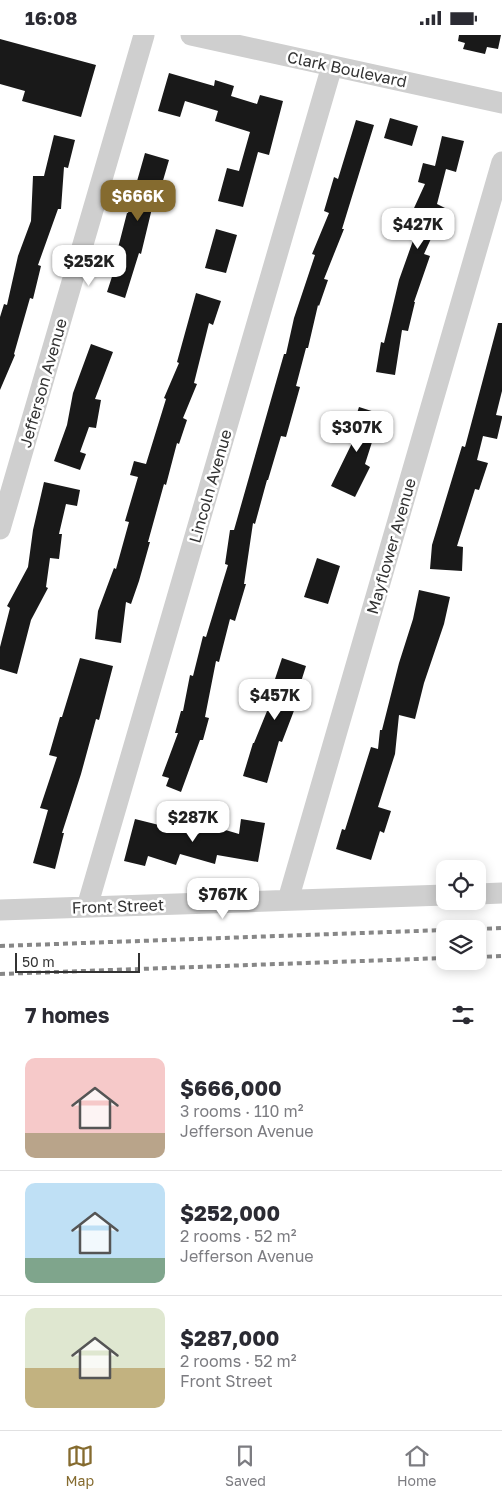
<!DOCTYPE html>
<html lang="en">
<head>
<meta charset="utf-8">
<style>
  :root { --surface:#fff; --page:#f2f2f3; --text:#2b2b33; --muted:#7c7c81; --line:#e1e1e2; --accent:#856b2f }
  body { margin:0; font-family:"Golos Text",sans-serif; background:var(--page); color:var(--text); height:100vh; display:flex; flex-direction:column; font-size:19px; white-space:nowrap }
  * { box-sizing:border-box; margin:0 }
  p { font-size:16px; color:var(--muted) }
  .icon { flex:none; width:28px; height:28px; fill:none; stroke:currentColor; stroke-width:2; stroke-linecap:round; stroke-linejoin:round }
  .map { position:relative; height:950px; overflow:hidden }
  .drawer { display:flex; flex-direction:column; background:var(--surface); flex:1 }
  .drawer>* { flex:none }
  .fabs { position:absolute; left:436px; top:825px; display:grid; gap:10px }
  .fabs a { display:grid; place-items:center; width:50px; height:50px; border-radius:10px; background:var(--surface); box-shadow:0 2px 12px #0003; font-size:25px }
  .scale { position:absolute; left:15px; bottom:12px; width:125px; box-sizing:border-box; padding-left:5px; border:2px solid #323232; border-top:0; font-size:14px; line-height:18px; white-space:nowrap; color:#323232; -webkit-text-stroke:4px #fff; paint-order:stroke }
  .price { position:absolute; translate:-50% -42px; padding:0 11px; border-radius:10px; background:#fff; color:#222; font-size:16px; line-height:32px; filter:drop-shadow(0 1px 2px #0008) }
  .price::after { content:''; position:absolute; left:50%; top:30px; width:15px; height:11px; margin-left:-8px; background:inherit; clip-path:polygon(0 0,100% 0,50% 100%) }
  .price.current { background:var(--accent); color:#fff }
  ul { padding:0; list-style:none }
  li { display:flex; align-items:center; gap:15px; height:125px; padding:0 25px }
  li+li { border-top:1px solid var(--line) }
  li span { display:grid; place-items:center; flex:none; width:140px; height:100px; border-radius:10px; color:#555 }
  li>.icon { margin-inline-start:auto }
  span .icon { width:60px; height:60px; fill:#fffc; stroke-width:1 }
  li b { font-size:21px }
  h2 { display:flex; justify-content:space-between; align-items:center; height:60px; padding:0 25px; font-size:21px }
  .status { display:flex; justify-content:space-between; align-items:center; height:35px; padding:0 25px; background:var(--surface); direction:ltr }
  .status svg { height:14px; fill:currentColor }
  .tab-bar { display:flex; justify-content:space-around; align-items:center; height:70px; border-top:1px solid var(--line); background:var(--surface); font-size:14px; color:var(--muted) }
  .tab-bar a { display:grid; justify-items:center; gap:2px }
  .tab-bar .current { color:var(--accent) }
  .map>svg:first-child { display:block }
  .building { fill:#191919 }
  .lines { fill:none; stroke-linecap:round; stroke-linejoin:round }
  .minor { stroke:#cfcfcf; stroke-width:21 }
  .rail { stroke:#878787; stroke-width:4; stroke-dasharray:5 4; stroke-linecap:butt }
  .labels { text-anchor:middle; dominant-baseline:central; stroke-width:5; stroke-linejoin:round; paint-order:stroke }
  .street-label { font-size:16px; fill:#323232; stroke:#fff }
</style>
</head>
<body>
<div class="status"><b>16:08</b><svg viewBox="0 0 49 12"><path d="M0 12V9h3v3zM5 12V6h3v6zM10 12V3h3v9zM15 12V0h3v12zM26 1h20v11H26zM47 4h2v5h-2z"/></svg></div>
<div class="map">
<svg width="502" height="950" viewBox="0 0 502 950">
  <rect width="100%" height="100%" fill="#fff"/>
  <path class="building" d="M459,0h42l-3,14 -11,-2 -2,7 -22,-5 2,-6 -7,-2z
    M0,4l96,26 -15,52 -59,-16 3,-10 -25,-7z
    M169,38l45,13 1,-6 19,6 -3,10 26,8 3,-9 23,6 -14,54 -11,-3 -15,55 -25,-6 9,-33 12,3 11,-39 -35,-11 3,-10 -33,-10 -5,16 -22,-6z
    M390,83l28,8 -6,20 -28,-8z
    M356,85l18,5 -32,104h2l-20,50 4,1 -9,26 -1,-1 -10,43h-2l-10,38 4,1 -14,50 -5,-1 -13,44h-1l-12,44 -2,-1 -9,61h2l-11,37 -5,-2 -11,43 -3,-1 -11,56 4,1 -6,22h-3l-19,52 -15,-6 3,-8 -7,-2 16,-43h-3l6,-22h2l7,-36 3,1 10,-40 3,1 22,-72 -3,-1 5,-34h4l50,-176h2l8,-36 21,-63 -3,-1 17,-41 -5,-2 10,-34 4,2z
    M54,100l21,5 -7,28 -4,-1 -3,42h-3l-20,56 3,1 -8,33 -3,-1 -16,56 1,1 -15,35v-73l4,-13 3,1 11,-49 13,-35 2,-45h11z
    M442,101l22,5 -8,31 -10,-3 -9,35 8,4 -21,46 6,2 -16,46h1l-7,29 -6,-1 -7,45 -19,-3 5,-30 3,1 15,-63 16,-45 -11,-5 21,-46 -7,-2 5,-19 12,3z
    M145,118l24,7 -12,41 -3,-1 -13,54 -2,-1 -14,45 -18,-6 14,-43 -3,-1 9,-35h1z
    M216,194l21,6 -11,38 -21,-5z
    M196,258l25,8 -8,24 -4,-2 -15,60 3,1 -14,34 4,2 -8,24 -2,-1 -11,42 -2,-1 -16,58h2l-11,39 -8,23 -5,-2 -5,41 -26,-4 3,-28 16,-43 2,1 13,-47 -4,-1 13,-44 -8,-2 4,-14 12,3 20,-65 -2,-1 15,-35 -2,-1z
    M498,288h4v68l-6,24 6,1v2l-5,21 -14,-3 -6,24 11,3 -9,27 -4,-1 -18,57 6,1 -1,24 -32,-2 2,-24 30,-99 3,1z
    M91,309l22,8 -18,47 6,1 -5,28 -7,-1 -9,25 6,2 -6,16 -26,-9 13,-36 6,-32z
    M359,372l22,7 -16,50 5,3 -15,30 -24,-11 22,-45 -5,-1z
    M44,447l36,8 -3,16 -11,-2 -7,30h3l-3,25 -9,-1 -4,29 2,1 -17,32 -14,54 -17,-5v-22l10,-39 -3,-2 21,-39 5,-37z
    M317,523l23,8 -12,38 -24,-7z
    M419,555l31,7 -6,27 -20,59 -9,36 -16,-4 -4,39 -17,53 13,4 -7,22 -4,-2 -9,29 -35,-11 6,-20 3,1 26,-83 7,2 2,-19h2l17,-67 14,-44z
    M80,623l33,8 -14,54 -3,-1 -15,55 -19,59h2l-9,36 -22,-6 15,-53 -8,-2 17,-51 -8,-2 11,-38h2z
    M282,623l24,8 -13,41 2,1 -13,34 -3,-1 -12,42 -24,-7 10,-33h1l22,-54 -4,-1z
    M135,784l28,7 1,-3 35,11 3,-11 37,11 2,-15 24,4 -7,39 -41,-7 -2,9 -35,-10 -4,11 -28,-9 -3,10 -21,-5z"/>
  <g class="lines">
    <path class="minor" d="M191,0l311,68
      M0,494l144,-494
      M478,859l24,-1
      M288,865l214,-738
      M87,872l245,-841
      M0,875l445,-15"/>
    <path class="rail" d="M478,894l24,-1
      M0,911l445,-16
      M478,922l24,-1
      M0,939l445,-16"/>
  </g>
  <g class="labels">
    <g class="street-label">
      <text transform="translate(347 34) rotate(12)">Clark Boulevard</text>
      <text transform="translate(43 348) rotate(-74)">Jefferson Avenue</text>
      <text transform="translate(210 451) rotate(-74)">Lincoln Avenue</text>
      <text transform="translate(391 511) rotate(-74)">Mayflower Avenue</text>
      <text transform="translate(118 871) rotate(-2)">Front Street</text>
    </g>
  </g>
</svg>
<div class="fabs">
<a><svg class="icon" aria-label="locate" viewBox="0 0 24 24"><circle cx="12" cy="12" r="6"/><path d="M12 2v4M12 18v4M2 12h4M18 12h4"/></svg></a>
<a><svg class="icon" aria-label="layers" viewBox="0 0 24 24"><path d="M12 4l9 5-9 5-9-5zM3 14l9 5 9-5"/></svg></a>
</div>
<div class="scale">50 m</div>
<b class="price current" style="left:138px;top:187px">$666K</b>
<b class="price" style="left:418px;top:215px">$427K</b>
<b class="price" style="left:89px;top:252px">$252K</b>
<b class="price" style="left:357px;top:418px">$307K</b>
<b class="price" style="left:275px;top:686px">$457K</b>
<b class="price" style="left:193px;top:808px">$287K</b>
<b class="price" style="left:223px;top:885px">$767K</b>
</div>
<section class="drawer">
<h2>7 homes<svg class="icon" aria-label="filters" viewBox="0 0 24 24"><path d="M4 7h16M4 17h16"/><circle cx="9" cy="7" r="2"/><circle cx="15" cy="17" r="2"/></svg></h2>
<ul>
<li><span style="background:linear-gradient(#f6c9c9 75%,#b9a48a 0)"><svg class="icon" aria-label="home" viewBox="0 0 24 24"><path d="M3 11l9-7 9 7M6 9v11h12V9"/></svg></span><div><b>$666,000</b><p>3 rooms · 110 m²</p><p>Jefferson Avenue</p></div></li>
<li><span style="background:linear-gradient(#bfe0f5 75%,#7fa58c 0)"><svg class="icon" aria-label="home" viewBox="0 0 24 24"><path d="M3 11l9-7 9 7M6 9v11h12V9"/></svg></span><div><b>$252,000</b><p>2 rooms · 52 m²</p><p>Jefferson Avenue</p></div></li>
<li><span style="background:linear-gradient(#dfe7d0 60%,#c2b280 0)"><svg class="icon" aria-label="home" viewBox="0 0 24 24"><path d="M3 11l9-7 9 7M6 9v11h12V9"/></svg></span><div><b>$287,000</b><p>2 rooms · 52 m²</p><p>Front Street</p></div></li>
</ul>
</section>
<nav class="tab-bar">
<a class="current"><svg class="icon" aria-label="map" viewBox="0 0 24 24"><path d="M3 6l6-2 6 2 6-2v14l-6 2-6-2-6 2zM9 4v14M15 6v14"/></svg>Map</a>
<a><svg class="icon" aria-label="saved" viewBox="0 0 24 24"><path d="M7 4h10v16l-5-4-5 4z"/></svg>Saved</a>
<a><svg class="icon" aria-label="home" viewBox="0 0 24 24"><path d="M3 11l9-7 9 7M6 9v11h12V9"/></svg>Home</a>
</nav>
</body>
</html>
